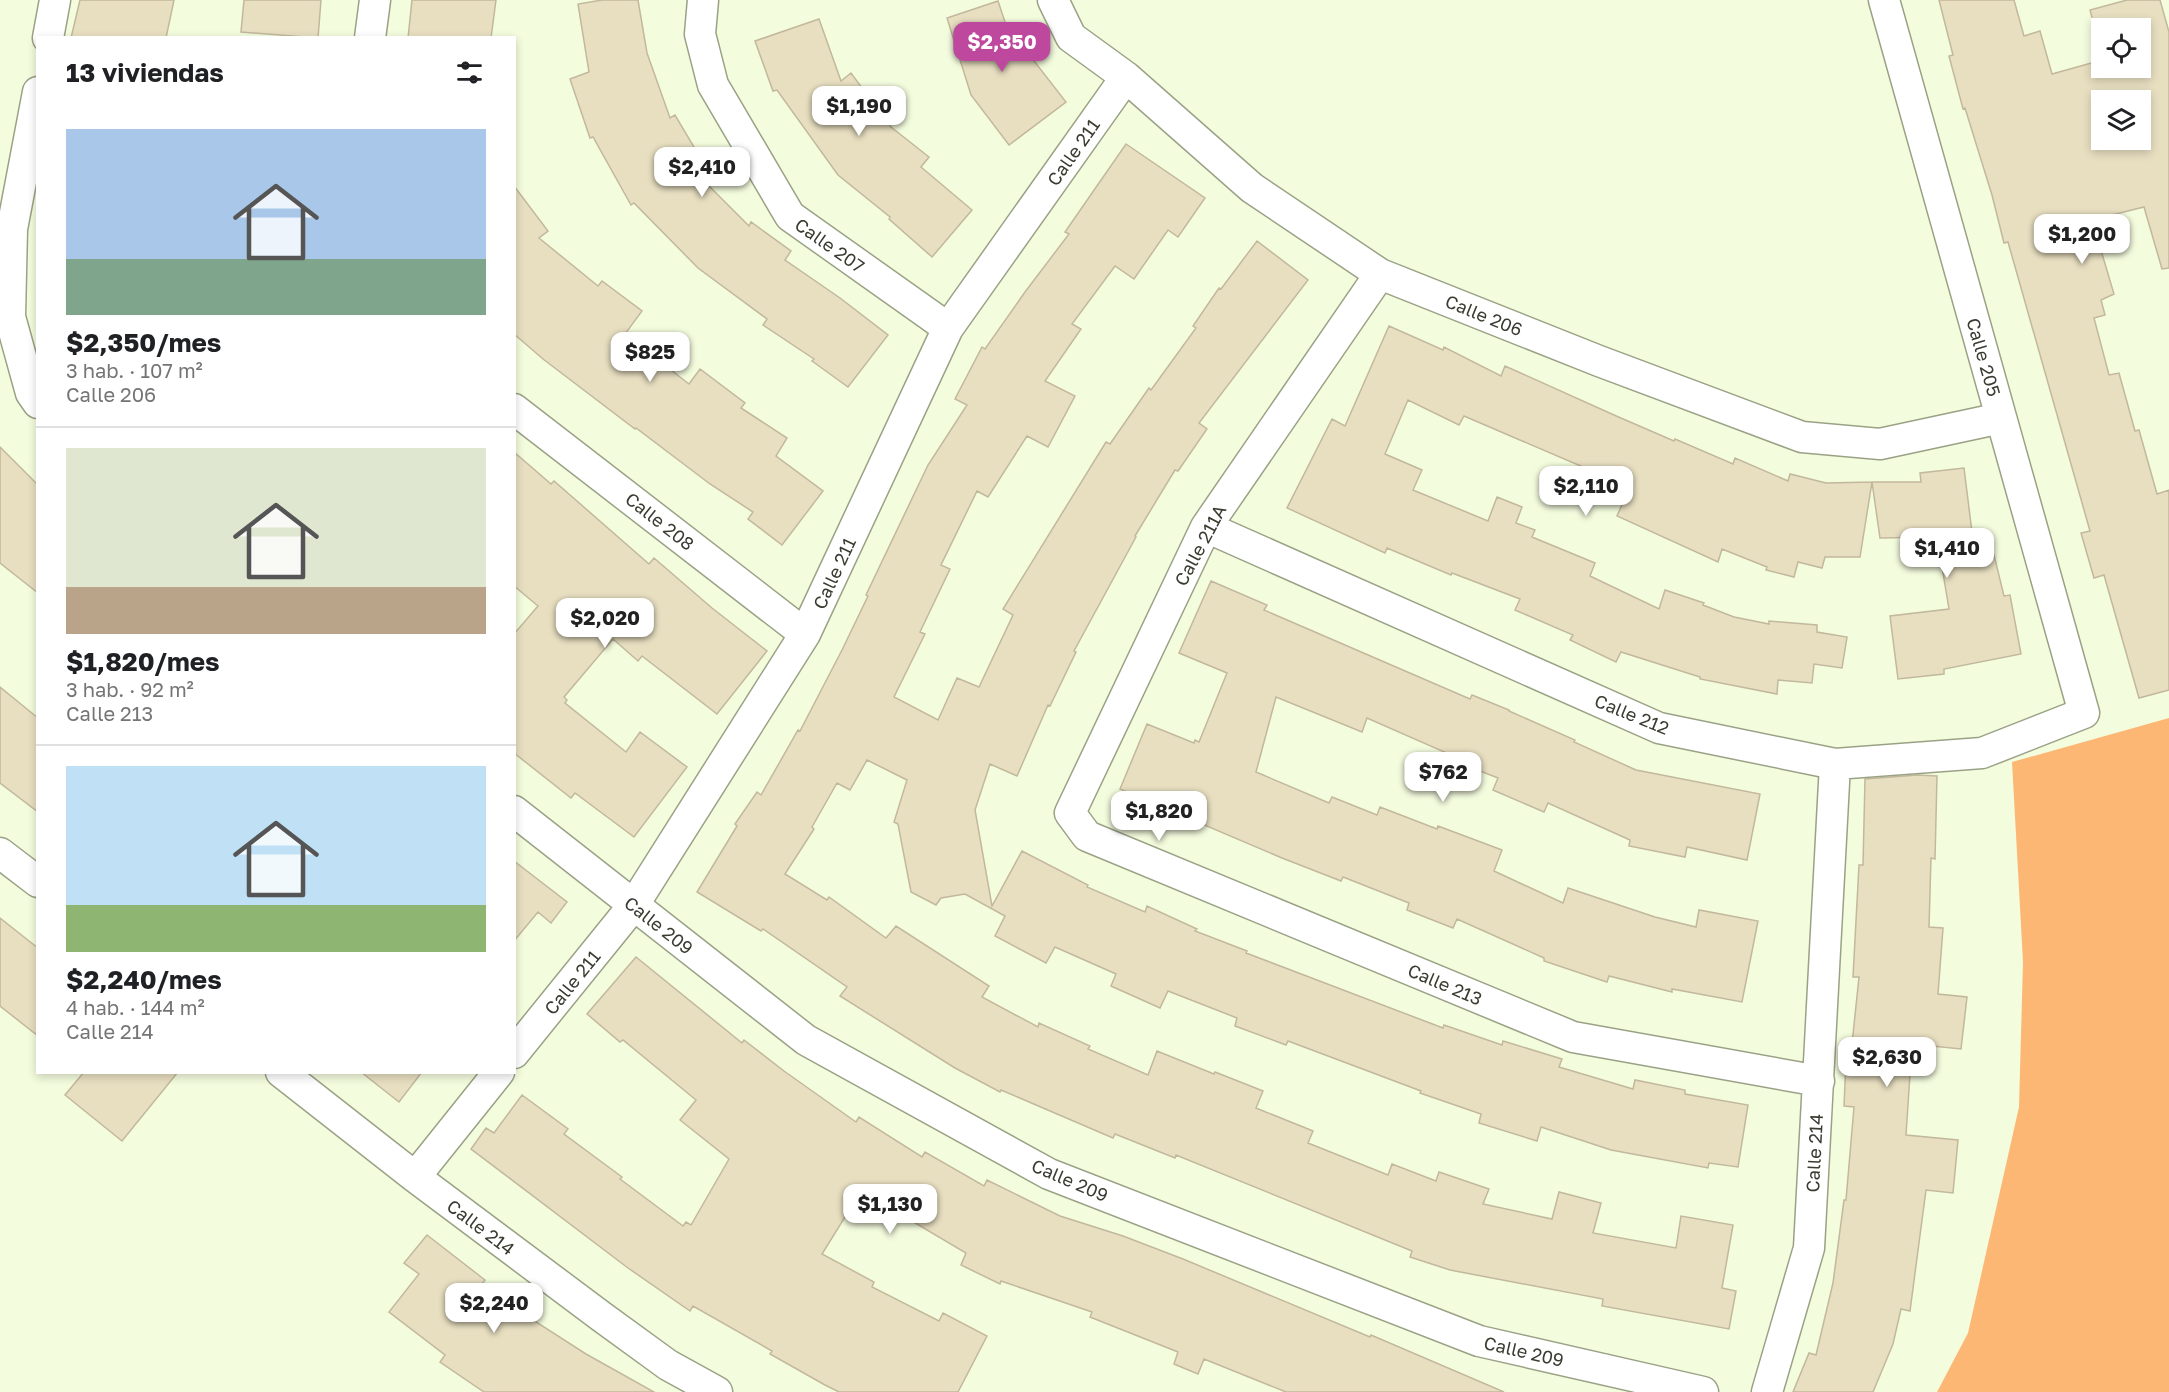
<!DOCTYPE html>
<html lang="es">
<head>
<meta charset="utf-8">
<style>
  :root { --surface:#fff; --page:#f2f2f2; --text:#202124; --muted:#757577; --line:#e0e0e0; --accent:#be489e }
  body { margin:0; font-family:"Golos Text",sans-serif; background:var(--page); color:var(--text); height:100vh; display:flex; flex-direction:column; font-size:22px; white-space:nowrap }
  * { box-sizing:border-box; margin:0 }
  p { font-size:20px; color:var(--muted) }
  .icon { flex:none; width:33px; height:33px; fill:none; stroke:currentColor; stroke-width:2; stroke-linecap:round; stroke-linejoin:round }
  .map { position:relative; flex:1; overflow:hidden }
  .sheet { position:absolute; left:36px; top:36px; width:480px; height:1038px; display:flex; flex-direction:column; background:var(--surface); border-radius:0px; box-shadow:0 3px 9px #0003 }
  .sheet>* { flex:none }
  .fabs { position:absolute; left:2091px; top:18px; display:grid; gap:12px }
  .fabs a { display:grid; place-items:center; width:60px; height:60px; border-radius:0px; background:var(--surface); box-shadow:0 3px 9px #0003; font-size:30px }
  .price { position:absolute; translate:-50% -51px; padding:0 14px; border-radius:12px; background:#fff; color:#222; font-size:20px; line-height:39px; filter:drop-shadow(0 2px 3px #0008) }
  .price::after { content:''; position:absolute; left:50%; top:36px; width:18px; height:14px; margin-left:-9px; background:inherit; clip-path:polygon(0 0,100% 0,50% 100%) }
  .price.active { background:var(--accent); color:#fff }
  ul { padding:0; list-style:none }
  li { display:grid; align-content:center; gap:12px; height:318px; padding:0 30px }
  li+li { border-top:2px solid var(--line) }
  li span { display:grid; place-items:center; height:186px; border-radius:0px; color:#555 }
  li>.icon { margin-inline-start:auto }
  span .icon { width:108px; height:108px; fill:#fffc; stroke-width:1 }
  li b { font-size:26px }
  h2 { display:flex; justify-content:space-between; align-items:center; height:72px; padding:0 30px; font-size:26px }
  .map>svg:first-child { display:block }
  .green { fill:#fdb775 }
  .building { fill:#e8dfc1; stroke:#c2b89c; stroke-width:1.5; fill-rule:evenodd }
  .lines { fill:none; stroke-linecap:round; stroke-linejoin:round }
  .minor-casing { stroke:#9aa286; stroke-width:33 }
  .minor { stroke:#fff; stroke-width:30 }
  .labels { text-anchor:middle; dominant-baseline:central; stroke-width:4.5; stroke-linejoin:round; paint-order:stroke }
  .street-label { font-size:18px; fill:#393c30; stroke:#fff }
</style>
</head>
<body>
<div class="map">
<svg width="2169" height="1392" viewBox="0 0 2169 1392">
  <rect width="100%" height="100%" fill="#f4fcde"/>
  <path class="green" d="M2169,718v674h-232l31,-59 51,-226 4,-145 -11,-200z"/>
  <path class="building" d="M80,0h94l-8,38h-95z
    M244,0h77l-3,38 -77,-6z
    M412,0h84l-5,38h-83z
    M602,0h36l9,53 23,65 5,-3 29,49 -11,6 56,56 2,-4 40,29 -6,9 55,38 48,37 -40,52 -36,-26 2,-2 -51,-34 4,-6 -69,-51 -64,-65 -3,2 -38,-68 -3,1 -20,-59 19,-7 -11,-68z
    M1939,0h75l10,36 16,-5 12,43 50,-14v8h38v-40h-38v27l-12,-45 37,-10h33l9,32v236l-7,1 -18,-62 -52,13 22,74 -13,6 4,15 -11,3 15,57 10,-2 16,58 4,-1 18,64 12,-4v200l-30,8 -35,-123 -10,3 -13,-45 9,-2 -82,-289 -4,1 -12,-48 -27,-87 -2,1 -14,-53 4,-1zM2102,100h38v40h-38z
    M998,1l8,24 60,77 -57,43 -38,-50 -24,-77z
    M819,19l22,62 10,-8 40,54 38,30 -8,10 51,43 -40,47 -43,-38 1,-2 -52,-42 -61,-85 -4,1 -18,-50z
    M1126,144l79,54 -27,39 -10,-7 -34,49 -19,-13 -43,58 9,5 -36,52 30,15 -27,51 -21,-11 -39,61 -11,-6 -36,74 9,4 -30,63 5,2 -31,63 44,23 19,-42 22,9 34,-72 -10,-6 103,-167 4,2 39,-56 2,2 45,-62 -3,-2 26,-38 2,1 36,-48 51,39 -109,143 8,6 -29,42 -3,-1 -40,66 1,1 -62,114 2,1 -26,54 -2,-1 -31,71 -27,-12 -15,46 17,96 30,-55 66,34 -1,2 58,25 2,-6 50,23 -2,2 52,20 -1,2 197,75 1,-3 58,20 1,-4 59,18 -3,8 74,22 2,-9 50,10v4l63,11 -10,62 -29,-4 -1,5 -97,-18 -70,-23 -4,14 -58,-18 2,-9 -61,-21 1,-2 -133,-50 -2,4 -51,-19 2,-8 -69,-27 -8,17 -49,-22 5,-12 -61,-27 -9,16 -51,-27 10,-20 -40,-22 -24,4 -5,7 -25,-13 -13,-68 -4,-2 13,-42 -40,-20 -17,30 -13,-7 -25,44 2,2 -29,45 42,26 2,-3 57,41 10,-12 93,60 -7,11 56,30 1,-4 51,23 -2,3 60,26 9,-24 57,23 1,-2 48,19 -7,17 57,23 -5,12 80,32 4,-11 44,17 3,-9 50,17 -6,15 69,15 7,-27 42,11 -8,30 83,15 5,-32 52,9 -11,63 14,3 -7,38 -127,-23 1,-7 -153,-29 -40,-13 2,-6 -236,-96 -1,3 -60,-24 -2,4 -112,-48 -1,2 -45,-24 -115,-72 7,-9 -84,-58 -2,2 -64,-39 40,-66 -2,-2 22,-32 4,3 37,-65 2,1 42,-81 26,-54 -2,-1 62,-130 39,-60 -12,-6 27,-52 3,2 40,-57 44,-58 -4,-2z
    M514,186l34,45 -9,7 59,48 4,-5 40,30 -17,23 64,50 11,-15 45,34 -4,5 46,30 -11,18 47,35 -41,54 -34,-26 5,-7 -43,-28 -74,-56 -1,1 -92,-70 -29,-25z
    M1389,326l54,24 1,-3 57,29 4,-10 109,49 60,26 1,-2 58,25 2,-6 53,23 2,-7 36,9 46,-1 -12,75h-35l-3,11 -24,-6 -4,15 -28,-7 1,-3 -45,-18 -4,13 -101,-46 8,-18 -40,-18 5,-10 -126,-54 -5,9 -51,-25 -23,54 37,16 -9,20 75,31 9,-24 25,10 -6,16 19,7 -3,7 63,26 -5,13 69,33 6,-19 39,13 -1,2 31,12 35,7v-3l48,4v7l30,5 -5,31 -28,-4 -2,19 -34,-3 -1,14 -77,-15v-2l-79,-25 -5,10 -46,-22 3,-5 -58,-25 5,-11 -68,-26 -1,2 -64,-27 -2,5 -98,-45 45,-89 13,7z
    M0,447l38,38v108l-38,-30z
    M514,452l37,32 3,-3 95,83 5,-6 58,50 55,43 -50,63 -75,-58 -4,5 -25,-22 -49,58 3,3 -2,3 61,49 14,-20 47,35 -53,70 -59,-44 -4,5 -57,-45v-119l24,-28 -24,-20z
    M1964,468l11,88 19,-1 10,41 6,-1 11,59 -77,15v5l-46,5 -8,-63 59,-7 -12,-72 -57,1 -8,-56h49l-1,-9z
    M1211,581l56,24 -3,5 206,89 2,-4 37,15v1l66,29 -1,2 62,28 124,24 -13,66 -60,-13 -2,10 -56,-11 1,-6 -82,-37 -4,9 -51,-22 5,-12 -51,-20 2,-4 -82,-36 -5,14 -86,-35 -20,75 73,31 3,-6 45,18 3,-8 57,22 1,-3 64,24 -8,21 69,32 5,-15 87,29 41,10 3,-17 59,11 -16,81 -70,-13v3l-63,-16 -2,6 -63,-21v-3l-87,-39 -4,9 -46,-18 2,-7 -66,-26 -2,4 -59,-23 -162,-69 27,-65 47,19 1,-3 4,2 28,-69 -48,-20z
    M0,687l38,31v94l-38,-29z
    M1918,775l19,1 -2,83 -4,-1 -2,69 14,1 -5,66 29,3 -6,52 -49,-5 -6,91 52,5 -5,53 -27,-3 -16,121 -9,-2 -8,35 -20,48h-80l16,-39 7,2 17,-72 11,-83h2l8,-93 -10,-1 2,-44 4,1 9,-86h-6l6,-112h4l2,-86z
    M514,861l53,41 -16,21 -13,-11 -24,29z
    M0,918l38,30v88l-38,-30z
    M636,957l106,86 2,-3 40,31 72,51 3,-5 63,40 3,-5 59,34 3,-6 73,36 63,20 60,23 187,78 1,-2 133,57h-218l-82,-33 -6,15 -24,-10 4,-12 -88,-35 2,-5 -91,-31 -1,3 -39,-19 5,-12 -81,-48 -9,14 -23,-15 -31,50 52,28 -2,5 67,34 4,-8 44,23 -29,56h-119l-14,-7 -55,-31 2,-3 -79,-45 -3,5 -62,-43 -157,-119 15,-21 8,5 28,-38 46,34 -4,5 58,43 -2,2 63,47 3,-4 5,3 38,-66 -49,-39 16,-20 -73,-60 -3,2 -33,-28z
    M84,1072h94l-56,69 -57,-46z
    M361,1072h61l-23,30z
    M427,1235l58,45 -5,6 106,68 68,38h-170l-44,-30 5,-7 -56,-43 30,-38 -15,-11z"/>
  <g class="lines">
    <g class="minor-casing">
      <path id="minor" d="M703,0l-3,34 13,51 77,131 158,112
        M1053,0l18,37 55,40 126,111 128,86 219,87 203,76 78,7 121,-26
        M48,38l7,-38
        M370,38l5,-38
        M38,92l-26,137 -2,88 21,76 7,10
        M1380,274l-174,253 -136,286 17,23 486,201 246,44
        M514,409l291,225
        M1206,527l453,201 176,36 147,-11 102,-40 -200,-713
        M514,811l292,229 243,134 430,167 224,51
        M0,853l38,29
        M514,1053l119,-147 172,-272 143,-306 178,-251
        M281,1072l134,105 187,140 66,48 49,27
        M415,1177l84,-105
        M1767,1392l42,-144 26,-484"/>
    </g>
    <use href="#minor" class="minor"/>
  </g>
  <g class="labels">
    <g class="street-label">
      <text transform="translate(1073 152) rotate(-55)">Calle 211</text>
      <text transform="translate(830 245) rotate(35)">Calle 207</text>
      <text transform="translate(1484 315) rotate(22)">Calle 206</text>
      <text transform="translate(1984 357) rotate(74)">Calle 205</text>
      <text transform="translate(660 521) rotate(38)">Calle 208</text>
      <text transform="translate(1200 545) rotate(-62)">Calle 211A</text>
      <text transform="translate(834 573) rotate(-65)">Calle 211</text>
      <text transform="translate(1632 714) rotate(22)">Calle 212</text>
      <text transform="translate(659 925) rotate(38)">Calle 209</text>
      <text transform="translate(572 982) rotate(-51)">Calle 211</text>
      <text transform="translate(1445 984) rotate(23)">Calle 213</text>
      <text transform="translate(1814 1153) rotate(-87)">Calle 214</text>
      <text transform="translate(1070 1180) rotate(23)">Calle 209</text>
      <text transform="translate(481 1227) rotate(37)">Calle 214</text>
      <text transform="translate(1524 1351) rotate(13)">Calle 209</text>
    </g>
  </g>
</svg>
<div class="fabs">
<a><svg class="icon" aria-label="locate" viewBox="0 0 24 24"><circle cx="12" cy="12" r="6"/><path d="M12 2v4M12 18v4M2 12h4M18 12h4"/></svg></a>
<a><svg class="icon" aria-label="layers" viewBox="0 0 24 24"><path d="M12 4l9 5-9 5-9-5zM3 14l9 5 9-5"/></svg></a>
</div>
<b class="price active" style="left:1002px;top:73px">$2,350</b>
<b class="price" style="left:859px;top:137px">$1,190</b>
<b class="price" style="left:702px;top:198px">$2,410</b>
<b class="price" style="left:2082px;top:265px">$1,200</b>
<b class="price" style="left:650px;top:383px">$825</b>
<b class="price" style="left:1586px;top:517px">$2,110</b>
<b class="price" style="left:1947px;top:579px">$1,410</b>
<b class="price" style="left:605px;top:649px">$2,020</b>
<b class="price" style="left:1443px;top:803px">$762</b>
<b class="price" style="left:1159px;top:842px">$1,820</b>
<b class="price" style="left:1887px;top:1088px">$2,630</b>
<b class="price" style="left:890px;top:1235px">$1,130</b>
<b class="price" style="left:494px;top:1334px">$2,240</b>
<section class="sheet">
<h2>13 viviendas<svg class="icon" aria-label="filters" viewBox="0 0 24 24"><path d="M4 7h16M4 17h16"/><circle cx="9" cy="7" r="2"/><circle cx="15" cy="17" r="2"/></svg></h2>
<ul>
<li><span style="background:linear-gradient(#a9c7e8 70%,#7fa58c 0)"><svg class="icon" aria-label="home" viewBox="0 0 24 24"><path d="M3 11l9-7 9 7M6 9v11h12V9"/></svg></span><div><b>$2,350/mes</b><p>3 hab. · 107 m²</p><p>Calle 206</p></div></li>
<li><span style="background:linear-gradient(#dfe7d0 75%,#b9a48a 0)"><svg class="icon" aria-label="home" viewBox="0 0 24 24"><path d="M3 11l9-7 9 7M6 9v11h12V9"/></svg></span><div><b>$1,820/mes</b><p>3 hab. · 92 m²</p><p>Calle 213</p></div></li>
<li><span style="background:linear-gradient(#bfe0f5 75%,#8fb573 0)"><svg class="icon" aria-label="home" viewBox="0 0 24 24"><path d="M3 11l9-7 9 7M6 9v11h12V9"/></svg></span><div><b>$2,240/mes</b><p>4 hab. · 144 m²</p><p>Calle 214</p></div></li>
</ul>
</section>
</div>
</body>
</html>
